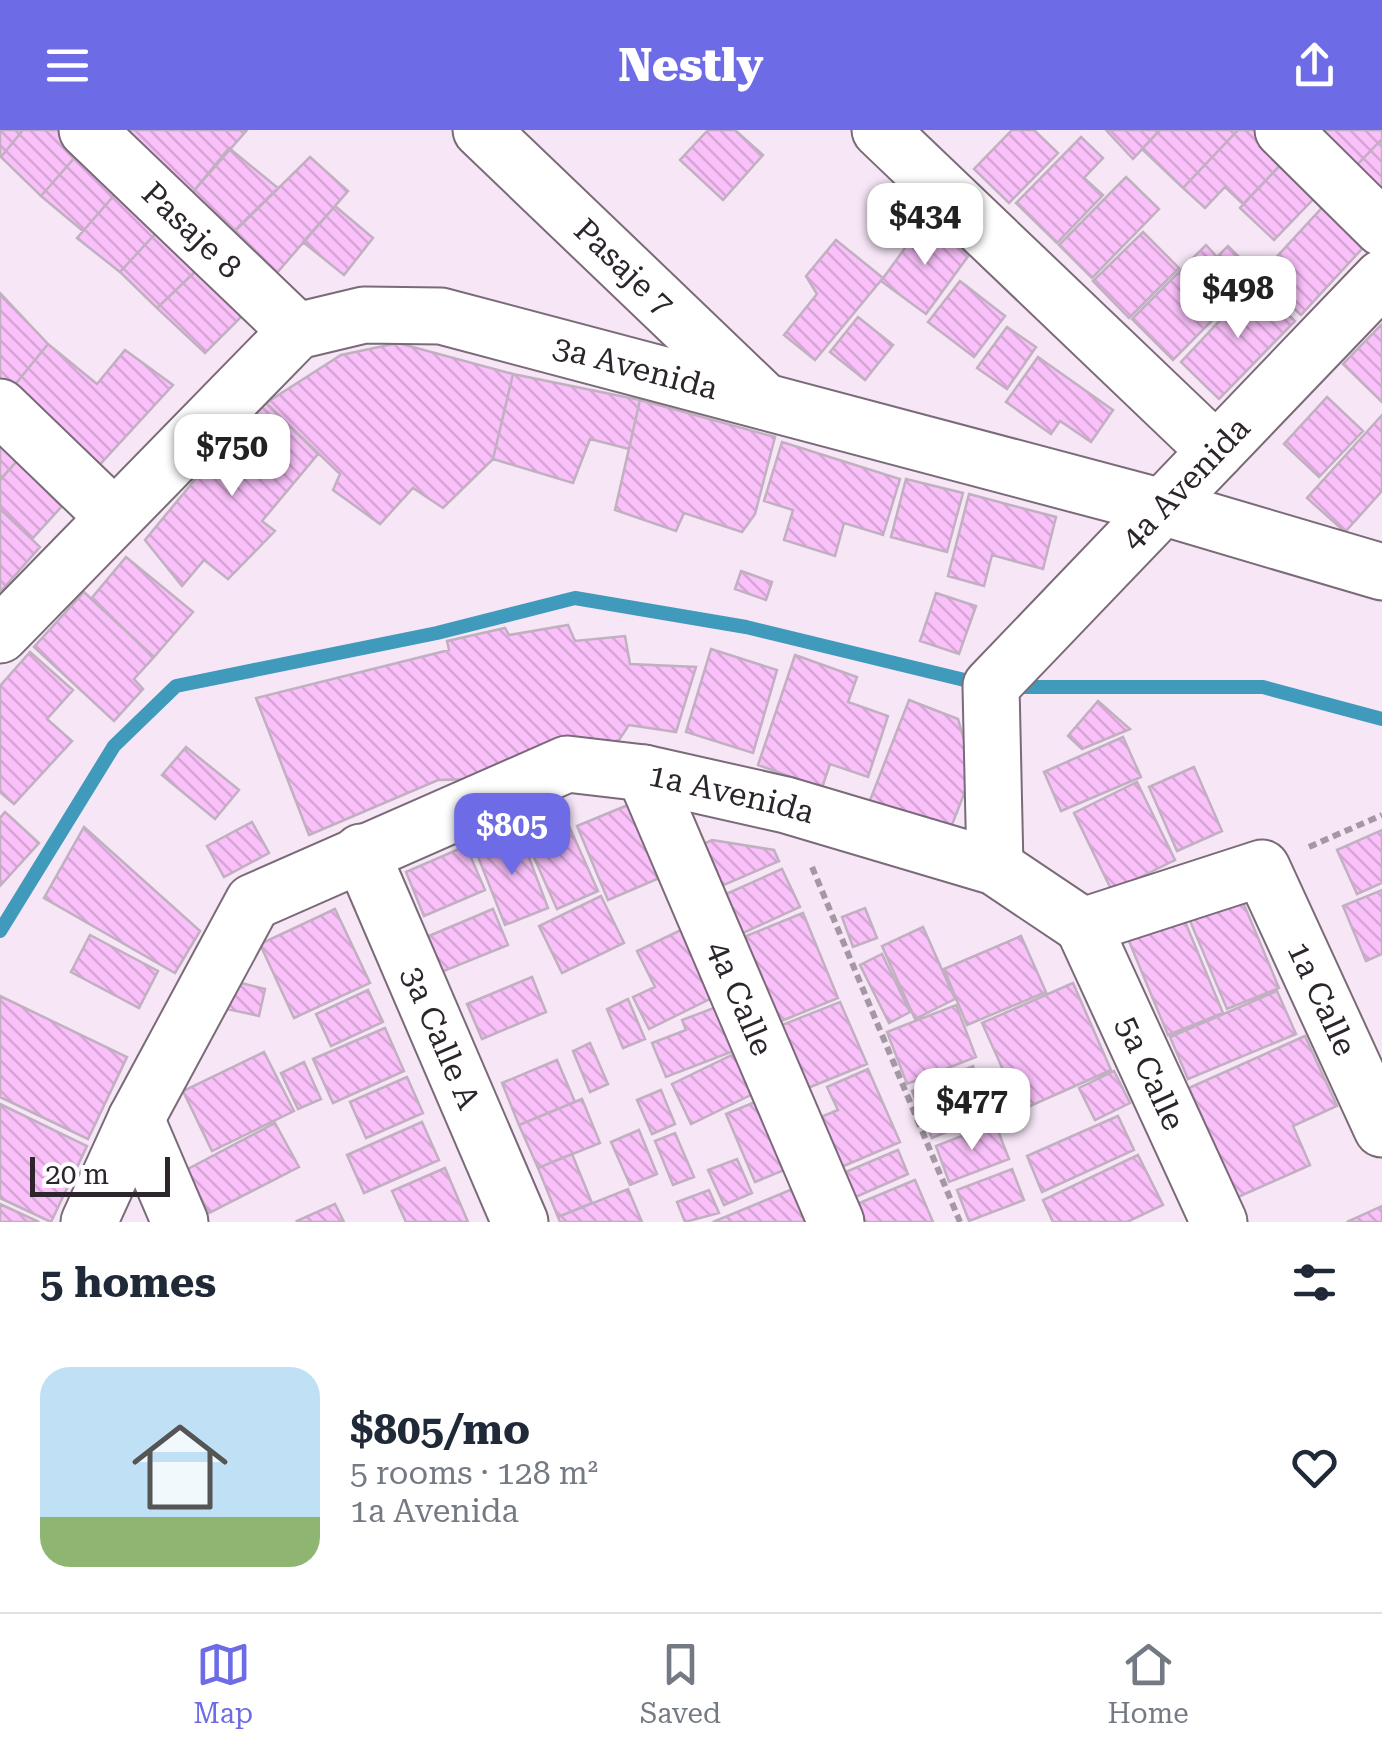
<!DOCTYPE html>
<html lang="en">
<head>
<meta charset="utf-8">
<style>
  :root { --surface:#fff; --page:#f2f2f3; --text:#1f2937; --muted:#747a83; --line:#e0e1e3; --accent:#6d6ce6 }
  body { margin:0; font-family:"Roboto Serif",serif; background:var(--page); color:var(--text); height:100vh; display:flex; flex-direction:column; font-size:38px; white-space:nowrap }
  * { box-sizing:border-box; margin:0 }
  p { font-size:32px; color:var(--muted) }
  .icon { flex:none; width:55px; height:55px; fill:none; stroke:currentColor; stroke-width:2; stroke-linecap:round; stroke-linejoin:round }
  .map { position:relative; height:1092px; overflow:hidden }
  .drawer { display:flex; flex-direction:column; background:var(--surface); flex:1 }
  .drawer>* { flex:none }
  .scale { position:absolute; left:30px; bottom:25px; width:140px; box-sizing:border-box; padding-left:10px; border:5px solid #2c262c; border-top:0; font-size:28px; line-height:35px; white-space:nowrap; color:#2c262c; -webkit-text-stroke:8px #fff; paint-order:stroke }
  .price { position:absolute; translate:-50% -85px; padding:0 22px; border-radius:20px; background:#fff; color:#222; font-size:32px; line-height:65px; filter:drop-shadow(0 2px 5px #0008) }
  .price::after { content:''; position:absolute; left:50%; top:60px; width:30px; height:22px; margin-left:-15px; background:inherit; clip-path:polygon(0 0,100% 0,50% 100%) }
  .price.on { background:var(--accent); color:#fff }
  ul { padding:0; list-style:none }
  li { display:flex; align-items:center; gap:30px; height:250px; padding:0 40px }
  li+li { border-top:2px solid var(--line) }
  li span { display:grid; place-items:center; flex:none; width:280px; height:200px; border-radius:30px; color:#555 }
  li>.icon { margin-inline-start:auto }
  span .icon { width:120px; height:120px; fill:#fffc; stroke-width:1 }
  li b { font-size:42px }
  h2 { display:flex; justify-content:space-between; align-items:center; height:120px; padding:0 40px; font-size:42px }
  header { display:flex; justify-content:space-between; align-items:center; height:130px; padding:0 40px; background:var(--accent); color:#fff; font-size:45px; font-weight:800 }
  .tabs { display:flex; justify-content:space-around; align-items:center; height:140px; border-top:2px solid var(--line); background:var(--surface); font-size:28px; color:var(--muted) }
  .tabs a { display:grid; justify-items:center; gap:5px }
  .tabs .on { color:var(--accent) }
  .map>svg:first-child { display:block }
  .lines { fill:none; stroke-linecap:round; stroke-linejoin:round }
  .stream { stroke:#3f9abb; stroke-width:14 }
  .building { fill:url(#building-back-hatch); stroke:#c0b0c0; stroke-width:2.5 }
  .minor-casing { stroke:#7a6b79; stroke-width:59 }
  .path { stroke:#a498a4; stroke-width:6; stroke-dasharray:8 5; stroke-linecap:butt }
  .minor { stroke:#fff; stroke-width:55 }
  .labels { text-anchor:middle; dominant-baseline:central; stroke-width:8; stroke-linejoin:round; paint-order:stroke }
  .street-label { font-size:32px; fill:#2c262c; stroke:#fff }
</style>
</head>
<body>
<header><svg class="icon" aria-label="menu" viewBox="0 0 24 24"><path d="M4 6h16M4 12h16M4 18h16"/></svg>Nestly<svg class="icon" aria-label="share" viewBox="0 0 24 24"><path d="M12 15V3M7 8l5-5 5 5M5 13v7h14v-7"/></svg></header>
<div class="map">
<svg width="1382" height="1092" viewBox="0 0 1382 1092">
  <defs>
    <pattern id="building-back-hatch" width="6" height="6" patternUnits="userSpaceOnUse" patternTransform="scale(2.5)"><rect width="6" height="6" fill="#f9c0f9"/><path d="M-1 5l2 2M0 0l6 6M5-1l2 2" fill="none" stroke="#d6a5d6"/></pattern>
  </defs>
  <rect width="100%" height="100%" fill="#f6e6f6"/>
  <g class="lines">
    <path class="stream" d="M1012,557h251l119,32
      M0,801l114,-185 62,-60 261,-53 138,-35 171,29 235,57"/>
  </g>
  <path class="building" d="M0,0h23l-22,27 -1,-1z
    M23,0h43l17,18 -42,48 -40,-39z
    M120,0h127l-55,63z
    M708,0h27l28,25 -40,45 -43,-40z
    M1012,0h22l24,23 -49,50 -35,-34z
    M1106,0h54l-27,29z
    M1160,0h78l-55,58 -41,-39z
    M1238,0h22l28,27 -45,47 -18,-17 -20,21 -22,-20z
    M1316,0h66v9l-27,28z
    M1081,7l22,21 -19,20 19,17 -46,48 -41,-40z
    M1382,9v53l-27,-25z
    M83,18l41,36 -41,47 -42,-35z
    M229,18l49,40 -44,43 -42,-38z
    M310,27l38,34 -79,91 -43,-42z
    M1288,27l35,32 -49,51 -34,-32z
    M1126,47l33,32 -67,69 -33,-33z
    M124,54l44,36 -48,52 -43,-34z
    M1330,69l42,39 -71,77 -42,-39z
    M335,76l38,32 -29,37 -41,-33z
    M168,90l32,47 -43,41 -37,-36z
    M924,92l45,33 -43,59 -45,-33z
    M1143,102l36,36 -50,50 -36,-37z
    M836,110l47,38 -68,82 -31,-25 33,-41 -11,-18z
    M1206,115l11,12 11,-11 29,29 -84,85 -41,-41z
    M200,137l48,43 -43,43 -48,-45z
    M960,151l45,35 -31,41 -46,-35z
    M1255,153l40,38 -76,78 -38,-37z
    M0,163l48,51 -43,53 -5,-5z
    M858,187l35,28 -28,35 -35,-28z
    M1382,194v78l-39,-38z
    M1007,197l29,20 -29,42 -30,-21z
    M398,213l115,31 -20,85 -50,49 -30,-20 -33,36 -47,-34 7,-16 -74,-71 75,-48z
    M48,214l49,40 28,-34 48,35 -80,87 -88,-75z
    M1038,227l75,53 -22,32 -31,-21 -9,13 -45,-32z
    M513,244l127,26 -11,49 -39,-10 -17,44 -80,-24z
    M1327,267l36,34 -44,46 -35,-33z
    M640,270l135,37 -20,77 -13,18 -58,-19 -8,18 -61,-21z
    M266,273l52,51 -56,67 13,10 -47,48 -24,-19 -22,26 -37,-46 72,-87z
    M1382,285v76l-37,41 -38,-34z
    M0,298l25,24 -25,28z
    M782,312l118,37 -17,56 -39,-12 -9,33 -51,-16 9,-30 -29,-9z
    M25,322l49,41 -42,46 -32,-30v-29z
    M906,349l57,14 -16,59 -56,-15z
    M969,364l87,23 -13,52 -51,-14 -8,31 -36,-10z
    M0,379l40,38 -39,44 -1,-1z
    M126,427l67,55 -39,45 -63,-58z
    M741,441l31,11 -6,18 -31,-11z
    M84,462l70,65 -20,22 9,10 -29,32 -80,-74z
    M936,463l40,13 -17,48 -39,-13z
    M568,495l7,16 50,-5 5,28 66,3 -20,65 -47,-7 -10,15 -142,39 -39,1 -129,55 -53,-137 193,-48 -2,-9 58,-13 4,7z
    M711,519l66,21 -24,83 -67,-21z
    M30,522l43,38 -26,29 25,22 -58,63 -14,-12v-106z
    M795,525l62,22 -9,25 40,14 -20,61 -38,-13 -8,24 -64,-23z
    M909,570l49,19 15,52 -27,69 -79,-32z
    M1098,571l32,28 -48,20 -14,-13z
    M1123,607l18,40 -80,34 -17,-39z
    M186,617l53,43 -24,29 -53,-44z
    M1194,637l28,64 -45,20 -28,-64z
    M1137,652l38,78 -63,31 -38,-78z
    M640,670l31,73 -63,27 -31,-74z
    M5,682l34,31 -39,43v-68z
    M565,687l33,74 -41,18 -33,-74z
    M252,692l17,31 -45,24 -17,-31z
    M84,697l116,104 -25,42 -131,-75z
    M1382,700v53l-25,11 -20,-44z
    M519,701l29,77 -43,17 -30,-76z
    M712,710l62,10 5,11 -69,30 -20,-41z
    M466,716l19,44 -61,26 -18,-44z
    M782,739l18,38 -68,31 -17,-39z
    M1382,760v64l-16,7 -23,-55z
    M1240,765l39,93 -52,21 -39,-93z
    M601,766l23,47 -62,30 -23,-47z
    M865,778l12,30 -24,9 -11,-30z
    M335,779l35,74 -76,35 -34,-74z
    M493,779l15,36 -69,28 -15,-35z
    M1181,782l42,101 -55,22 -42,-101z
    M803,783l35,85 -69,28 -35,-85z
    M923,797l32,72 -40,20 -33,-73z
    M681,800l33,67 -65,32 -16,-32 22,-10 -18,-36z
    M90,805l68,36 -19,37 -68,-36z
    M1021,806l25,56 -79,33 -23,-56z
    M882,824l28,58 -21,11 -29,-58z
    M532,847l14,35 -64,27 -15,-35z
    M233,851l32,8 -6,27 -32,-7z
    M1073,853l38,87 -90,40 -39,-87z
    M368,860l15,32 -52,24 -15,-32z
    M1277,861l19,43 -108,45 -18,-42z
    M0,866l127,61 -39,82 -88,-42z
    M628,869l17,40 -22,9 -16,-39z
    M840,872l27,62 -69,28 -26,-63z
    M727,873l17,44 -78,30 -14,-34 34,-13 -4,-10z
    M956,875l20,52 -69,27 -20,-52z
    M385,898l19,43 -71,32 -20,-44z
    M1305,906l32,70 -44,20 17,39 -72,32 -49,-109z
    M590,913l18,41 -18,8 -17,-41z
    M264,922l30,59 -82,40 -29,-60z
    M738,922l19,40 -66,32 -19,-40z
    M557,930l18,42 -56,23 -17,-42z
    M304,932l17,37 -23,10 -17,-36z
    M973,936l20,46 -61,26 -20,-47z
    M868,939l32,73 -68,29 -21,-50 27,-11 -11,-23z
    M1114,941l16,32 -35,17 -16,-32z
    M407,947l16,36 -57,25 -16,-36z
    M661,960l14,34 -23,10 -15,-34z
    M582,969l18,44 -62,25 -19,-43z
    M760,970l29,68 -34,14 -29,-68z
    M0,974l87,42 -36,76 -51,-24z
    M1118,986l16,34 -92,42 -15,-36z
    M422,992l17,38 -75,33 -17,-38z
    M275,993l24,44 -90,46 -23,-43z
    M995,993l14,36 -60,23 -13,-36z
    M639,1000l18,44 -27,11 -19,-43z
    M675,1003l19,44 -21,8 -18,-44z
    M898,1020l10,24 -57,25 -10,-25z
    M572,1024l20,49 -34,14 -20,-49z
    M1138,1025l25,50 -36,17h-74l-10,-22z
    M737,1029l15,34 -28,12 -16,-35z
    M445,1038l23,54h-62l-14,-31z
    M1012,1039l12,31 -55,21 -12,-31z
    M915,1050l18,42h-82l-6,-13z
    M800,1056l15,36h-102z
    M628,1059l14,33h-82l-2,-5z
    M709,1060l10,23 -34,9 -8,-20z
    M0,1074l39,18h-39z
    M335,1074l9,18h-46l-1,-1z
    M1382,1076v16h-35z"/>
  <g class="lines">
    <g class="minor-casing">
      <g id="minor">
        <path id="s1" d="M87,0l210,201"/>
        <path id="s2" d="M481,0l283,271"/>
        <path d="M880,0l336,321"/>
        <path d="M1283,0l99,98"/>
        <path d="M0,277l112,108"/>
        <path id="s3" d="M0,505l297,-304 67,-16 77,1 721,191 220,65"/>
        <path id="s4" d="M644,643l192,449"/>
        <path id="s5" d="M361,722l159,370"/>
        <path id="s6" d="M995,737l-4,-181 391,-408"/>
        <path id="s7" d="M1083,796l179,-58 120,261"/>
        <path id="s8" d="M1083,796l136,296"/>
        <path d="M136,989l44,103"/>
        <path id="s9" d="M89,1092l47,-103 117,-217 314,-138 77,9 142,32 209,62 88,59"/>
      </g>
    </g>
    <path class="path" d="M1309,717l73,-32
      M812,737l148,355"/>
    <use href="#minor" class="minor"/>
  </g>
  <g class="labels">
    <g class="street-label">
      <text stroke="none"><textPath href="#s1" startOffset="145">Pasaje 8</textPath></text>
      <text stroke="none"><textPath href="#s2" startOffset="198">Pasaje 7</textPath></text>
      <text stroke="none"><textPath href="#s3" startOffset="772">3a Avenida</textPath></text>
      <text stroke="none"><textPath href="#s6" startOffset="462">4a Avenida</textPath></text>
      <text stroke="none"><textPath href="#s9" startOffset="870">1a Avenida</textPath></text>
      <text stroke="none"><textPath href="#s4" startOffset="245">4a Calle</textPath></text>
      <text stroke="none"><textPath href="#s7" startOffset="332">1a Calle</textPath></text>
      <text stroke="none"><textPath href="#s5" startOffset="202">3a Calle A</textPath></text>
      <text stroke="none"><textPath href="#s8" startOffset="162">5a Calle</textPath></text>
    </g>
  </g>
</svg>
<div class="scale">20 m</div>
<b class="price" style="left:925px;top:138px">$434</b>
<b class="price" style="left:1238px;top:211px">$498</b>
<b class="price" style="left:232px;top:369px">$750</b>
<b class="price on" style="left:512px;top:748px">$805</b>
<b class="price" style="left:972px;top:1023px">$477</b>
</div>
<section class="drawer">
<h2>5 homes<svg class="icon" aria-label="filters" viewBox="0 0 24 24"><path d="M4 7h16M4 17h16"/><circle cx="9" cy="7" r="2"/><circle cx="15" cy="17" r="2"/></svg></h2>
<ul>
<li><span style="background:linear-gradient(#bfe0f5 75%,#8fb573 0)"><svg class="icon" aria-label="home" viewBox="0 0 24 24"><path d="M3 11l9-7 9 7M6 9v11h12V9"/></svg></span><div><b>$805/mo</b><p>5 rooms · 128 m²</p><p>1a Avenida</p></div><svg class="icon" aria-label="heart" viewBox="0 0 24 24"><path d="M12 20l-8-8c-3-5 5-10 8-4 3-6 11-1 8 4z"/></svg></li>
</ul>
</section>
<nav class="tabs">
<a class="on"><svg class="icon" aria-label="map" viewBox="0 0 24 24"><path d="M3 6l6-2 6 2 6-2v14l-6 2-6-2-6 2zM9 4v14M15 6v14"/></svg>Map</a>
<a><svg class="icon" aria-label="saved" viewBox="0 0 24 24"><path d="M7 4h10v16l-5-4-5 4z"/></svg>Saved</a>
<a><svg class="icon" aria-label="home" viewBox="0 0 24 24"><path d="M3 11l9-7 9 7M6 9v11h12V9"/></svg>Home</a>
</nav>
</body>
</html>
